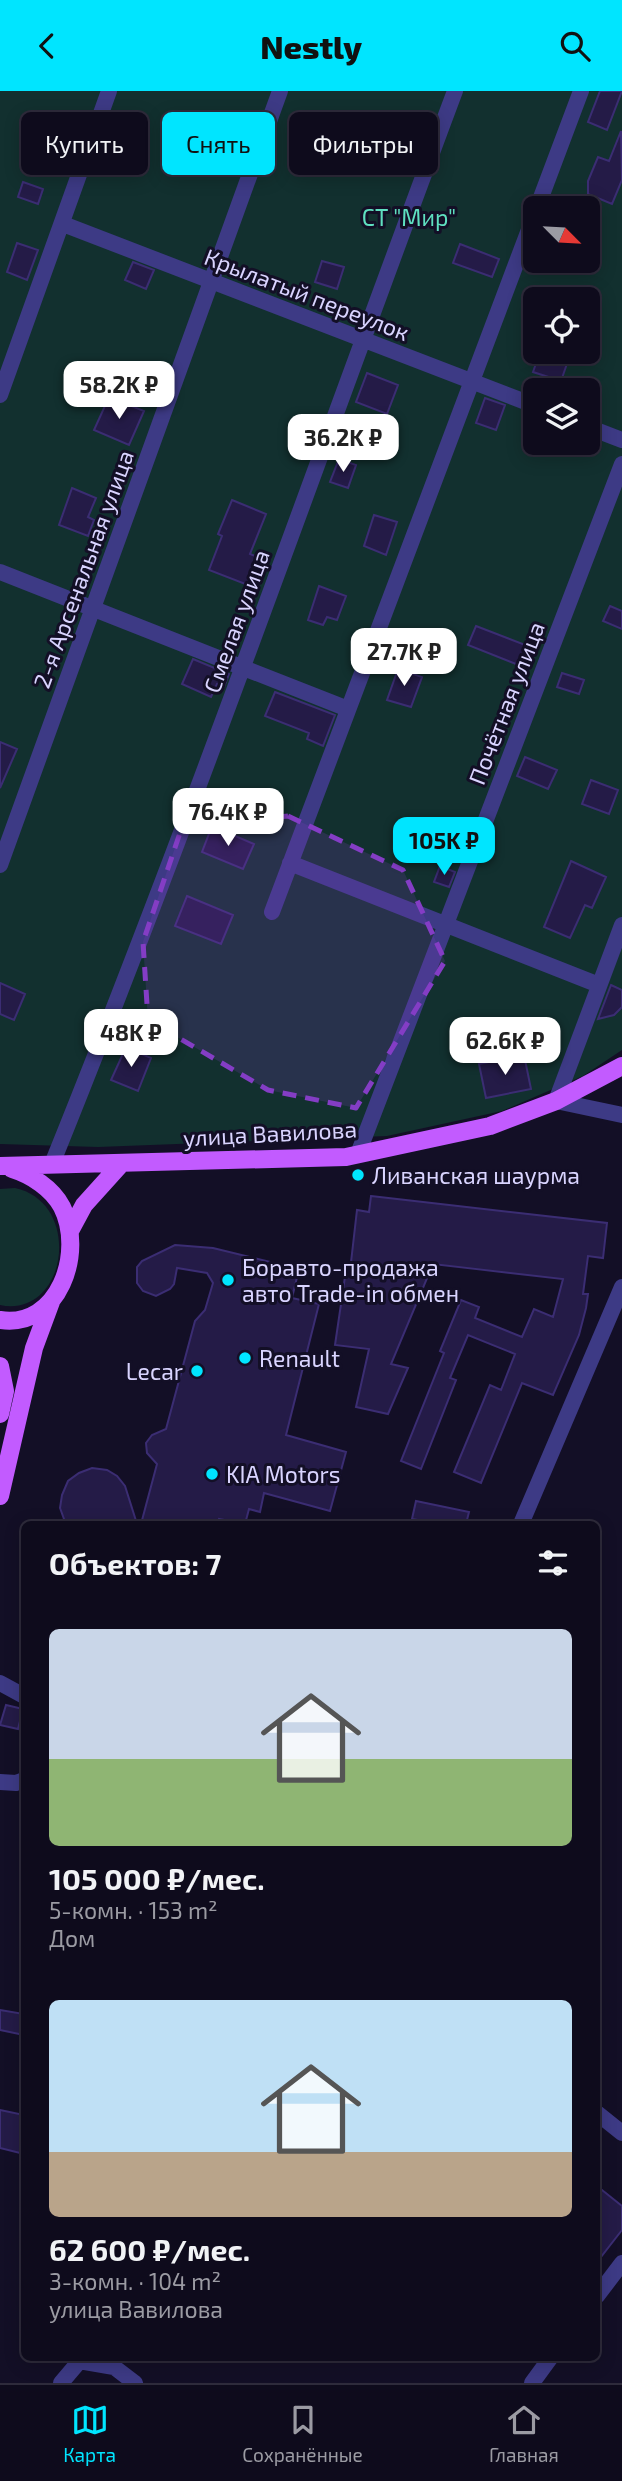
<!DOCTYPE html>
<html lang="ru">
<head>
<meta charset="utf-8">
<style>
  :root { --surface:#0e0b1c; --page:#171425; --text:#f1f3f6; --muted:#9b9ba3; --line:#2e2b3b; --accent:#00e5ff }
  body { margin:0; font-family:"Exo 2",sans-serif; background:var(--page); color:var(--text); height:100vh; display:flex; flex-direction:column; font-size:26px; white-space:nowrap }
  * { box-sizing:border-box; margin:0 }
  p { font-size:23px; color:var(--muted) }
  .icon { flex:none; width:38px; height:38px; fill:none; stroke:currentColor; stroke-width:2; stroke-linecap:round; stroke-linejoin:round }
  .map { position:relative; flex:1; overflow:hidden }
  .panel { position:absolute; left:21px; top:1430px; width:579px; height:840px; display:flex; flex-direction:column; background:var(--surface); border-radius:10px; box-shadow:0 4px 18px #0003,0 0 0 2px var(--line) }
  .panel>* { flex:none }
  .banner { position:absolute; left:21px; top:21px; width:581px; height:63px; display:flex; gap:14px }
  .needle { width:46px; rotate:114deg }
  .buttons { position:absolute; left:523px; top:105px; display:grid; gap:14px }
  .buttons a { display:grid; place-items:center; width:77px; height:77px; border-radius:10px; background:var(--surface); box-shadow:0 4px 18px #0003,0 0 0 2px var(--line); font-size:35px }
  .price { position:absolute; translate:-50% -60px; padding:0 16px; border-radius:14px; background:#fff; color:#222; font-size:23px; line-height:46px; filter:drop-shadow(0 2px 4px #0008) }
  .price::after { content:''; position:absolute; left:50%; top:42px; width:21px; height:16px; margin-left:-10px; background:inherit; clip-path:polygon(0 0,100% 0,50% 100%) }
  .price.on { background:var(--accent); color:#111 }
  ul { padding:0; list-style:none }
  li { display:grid; align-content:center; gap:14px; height:371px; padding:0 28px }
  li span { display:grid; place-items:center; height:217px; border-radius:10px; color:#555 }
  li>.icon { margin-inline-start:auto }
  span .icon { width:126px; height:126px; fill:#fffc; stroke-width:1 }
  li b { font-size:30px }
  h2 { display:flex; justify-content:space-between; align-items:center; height:84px; padding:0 28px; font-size:30px }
  .chip { padding:0 24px; border-radius:10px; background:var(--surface); box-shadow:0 4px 18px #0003,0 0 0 2px var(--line); font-size:24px; line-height:63px }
  .chip.on { background:var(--accent); color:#111 }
  header { display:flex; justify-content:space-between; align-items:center; height:91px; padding:0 28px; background:var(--accent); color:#111; font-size:32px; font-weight:800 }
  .dock { display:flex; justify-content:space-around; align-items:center; height:98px; border-top:2px solid var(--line); background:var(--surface); font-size:19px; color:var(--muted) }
  .dock a { display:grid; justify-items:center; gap:4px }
  .dock .on { color:var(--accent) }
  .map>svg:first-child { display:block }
  .green { fill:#12302f; fill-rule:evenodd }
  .building { fill:#241b47; stroke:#3b2d73; stroke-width:2 }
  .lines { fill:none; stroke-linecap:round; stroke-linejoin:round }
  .minor { stroke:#3d3a85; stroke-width:16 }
  .major { stroke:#c25bff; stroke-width:18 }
  .marked { fill:#843dc5; fill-opacity:0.2; stroke:#843dc5; stroke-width:5; stroke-dasharray:14 9; stroke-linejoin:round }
  .poi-dot { fill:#00e5ff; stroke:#130f26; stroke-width:2.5 }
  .labels { text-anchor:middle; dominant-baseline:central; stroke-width:6; stroke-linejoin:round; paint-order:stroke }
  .park-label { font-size:23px; fill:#5fe0c0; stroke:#130f26 }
  .street-label { font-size:23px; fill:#d9d4ff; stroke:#130f26 }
  .poi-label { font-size:23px; fill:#d9d4ff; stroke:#130f26; text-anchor:start }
</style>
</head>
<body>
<header><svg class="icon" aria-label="back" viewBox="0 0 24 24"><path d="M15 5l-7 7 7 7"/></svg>Nestly<svg class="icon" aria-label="search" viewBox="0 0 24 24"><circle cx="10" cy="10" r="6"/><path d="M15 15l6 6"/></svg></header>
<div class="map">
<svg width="622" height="2292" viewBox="0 0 622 2292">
  <rect width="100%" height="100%" fill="#130f26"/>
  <path class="green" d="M0,0h622v959l-39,26 -81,35 -115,25 -289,11 -98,-3zM536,117h52v53h-52zM536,208h52v53h-52zM536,299h52v53h-52z
    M15,1097c69,15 52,131 -15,117v-116z"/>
  <path class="building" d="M600,0h22l-15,39 -19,-8z
    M47,23l28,11 -18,43 -27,-12z
    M621,40l1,49 -10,24 -24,-10v-13l10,-24 11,4z
    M23,91l20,7 -5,15 -20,-7z
    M17,152l21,7 -11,30 -20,-8z
    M460,153l39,15 -7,18 -39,-14z
    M322,170l22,6 -7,22 -22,-7z
    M133,171l21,8 -8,19 -21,-9z
    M540,261h31l-10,29 -28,-9z
    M367,282l31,12 -11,29 -31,-12z
    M109,306l35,14 -15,34 -35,-15z
    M485,307l20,7 -9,25 -20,-7z
    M339,368l17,6 -8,23 -18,-6z
    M72,397l24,10 -8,19 6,3 -6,16 -29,-11z
    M232,409l34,14 -16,40 13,5 -10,28 -44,-17 13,-34 -4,-2z
    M374,424l23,7 -11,33 -22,-9z
    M319,495l27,10 -9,24 -10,-3 -4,8 -15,-5z
    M610,515l12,5v18l-19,-8z
    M476,535l52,20 -7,20 -53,-21z
    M193,568l36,15 -5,13 -7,-3 -6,13 -29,-13z
    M398,578l24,8 -11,30 -24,-7z
    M562,582l22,7 -5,14 -22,-7z
    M275,601l60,23 -12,31 -16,-7 2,-6 -44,-17z
    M0,651l17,7 -17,39z
    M525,666l32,13 -9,19 -31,-13z
    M591,689l27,10 -9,24 -27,-10z
    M212,735l42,18 -11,25 -41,-17z
    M571,770l35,16 -14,31 -7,-3 -15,33 -26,-11z
    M440,775l15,6 -6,15 -15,-5z
    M187,805l46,19 -12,29 -46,-18z
    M0,892l25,11 -11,26 -14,-6z
    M611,894l11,5v17l-8,8 -16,4z
    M126,956l25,11 -13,33 -27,-11z
    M524,964l7,34 -45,9 -7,-34z
    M371,1105l236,27 -4,35 -15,-2 -5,38h5l-2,14 -7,27 -26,60 -31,-12 -41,100 -27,-11 36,-87 11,5 14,-36 -47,-19 -18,43 6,2 -35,89 -20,-8 43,-108 -4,-2 21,-51 18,7 -4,11 47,19 12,-28 19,8 10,-38 -130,-15 -42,100 17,4 -20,46 -32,-7 13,-58 -34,-4 11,-75 4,1 7,-61 12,2z
    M175,1154l38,3 86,21 -7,29 27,6 -33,131 60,17 -16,59 -66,-18 -4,19 -11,-3 -4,15 -26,-5 -1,5h-77l16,-60 -10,-11 -1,-10 6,-8 14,-6 29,-108 10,-11 8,-27 -6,-10 -30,-5 -3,16 -4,5 -14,7 -13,-5 -6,-8v-16l5,-6z
    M92,1377l15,2 10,6 8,10 12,38h-69l-4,-5 -4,-11 2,-13 6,-14 11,-8z
    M416,1410l53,11 -3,12h-25l-29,-5z
    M6,1614l17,4 -5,20 -18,-4z
    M0,1919l24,4v21l-24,-5z
    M0,2019l24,5v39l-24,-6z
    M597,2095l25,20v24l-25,32z"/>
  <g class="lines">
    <path class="minor" d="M537,117l44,-117
      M63,133l473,182
      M0,304l109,-304
      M588,336l34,13
      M0,481l348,137
      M290,772l309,122
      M0,774l280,-774
      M272,821l264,-701
      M622,834l-66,176 66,14
      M358,1063l264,-690
      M52,1073c143,-354 269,-715 403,-1073
      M521,1433l101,-237
      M0,1592l24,13
      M0,1691l16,1 8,-3
      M597,2022l25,20
      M597,2205l25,-33
      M79,2270l35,6 21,16
      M61,2292l22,-26
      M532,2292l19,-26"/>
    <path class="major" d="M0,1075l346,-9 144,-31 66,-25 66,-35
      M70,1140l14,-26 37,-41
      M0,1229c59,9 85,-68 62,-113 -10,-19 -31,-32 -50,-38
      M0,1275l5,25 -5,23
      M0,1405l34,-148 17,-46"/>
  </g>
  <path class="marked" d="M288,725l115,54 42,91 -89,147 -88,-18 -120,-70 -5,-78 39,-115z"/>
  <g class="poi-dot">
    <circle cx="358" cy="1084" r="7"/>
    <circle cx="228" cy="1189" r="7"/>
    <circle cx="245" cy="1267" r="7"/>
    <circle cx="197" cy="1280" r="7"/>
    <circle cx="212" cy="1383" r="7"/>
  </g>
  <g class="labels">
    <g class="park-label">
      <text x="409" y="126">СТ "Мир"</text>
    </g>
    <g class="street-label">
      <text transform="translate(307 203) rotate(21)">Крылатый переулок</text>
      <text transform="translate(83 478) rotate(-70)">2-я Арсенальная улица</text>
      <text transform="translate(236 530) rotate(-70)">Смелая улица</text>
      <text transform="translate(506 612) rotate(-69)">Почётная улица</text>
      <text transform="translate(270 1042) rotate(-3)">улица Вавилова</text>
    </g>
    <g class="poi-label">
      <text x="372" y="1084">Ливанская шаурма</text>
      <text x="242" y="1176">Боравто-продажа<tspan x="242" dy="26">авто Trade-in обмен</tspan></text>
      <text x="259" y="1267">Renault</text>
      <text x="183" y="1280" text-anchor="end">Lecar</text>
      <text x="226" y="1383">KIA Motors</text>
    </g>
  </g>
</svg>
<div class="buttons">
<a><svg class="needle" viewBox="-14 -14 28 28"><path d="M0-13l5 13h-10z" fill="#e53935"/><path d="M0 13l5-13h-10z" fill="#9b9ba3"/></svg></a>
<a><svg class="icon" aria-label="locate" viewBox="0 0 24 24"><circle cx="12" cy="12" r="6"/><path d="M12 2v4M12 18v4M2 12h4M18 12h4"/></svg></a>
<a><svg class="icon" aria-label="layers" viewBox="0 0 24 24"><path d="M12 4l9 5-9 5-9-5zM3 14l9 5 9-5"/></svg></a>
</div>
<b class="price" style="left:119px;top:330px">58.2K ₽</b>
<b class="price" style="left:343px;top:383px">36.2K ₽</b>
<b class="price" style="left:404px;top:597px">27.7K ₽</b>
<b class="price" style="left:228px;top:757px">76.4K ₽</b>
<b class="price on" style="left:444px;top:786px">105K ₽</b>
<b class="price" style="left:131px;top:978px">48K ₽</b>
<b class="price" style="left:505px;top:986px">62.6K ₽</b>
<div class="banner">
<a class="chip">Купить</a>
<a class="chip on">Снять</a>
<a class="chip">Фильтры</a>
</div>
<section class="panel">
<h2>Объектов: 7<svg class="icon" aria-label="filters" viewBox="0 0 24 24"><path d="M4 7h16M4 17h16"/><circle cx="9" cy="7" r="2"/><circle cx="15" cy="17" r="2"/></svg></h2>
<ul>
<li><span style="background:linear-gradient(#c9d6e8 60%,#8fb573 0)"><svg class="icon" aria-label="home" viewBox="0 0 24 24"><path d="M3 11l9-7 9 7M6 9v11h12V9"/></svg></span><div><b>105 000 ₽/мес.</b><p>5-комн. · 153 m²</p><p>Дом</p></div></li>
<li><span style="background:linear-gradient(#bfe0f5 70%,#b9a48a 0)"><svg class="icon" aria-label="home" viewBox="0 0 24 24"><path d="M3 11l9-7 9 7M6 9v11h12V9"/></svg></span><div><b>62 600 ₽/мес.</b><p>3-комн. · 104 m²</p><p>улица Вавилова</p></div></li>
</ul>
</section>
</div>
<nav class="dock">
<a class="on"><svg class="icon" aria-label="map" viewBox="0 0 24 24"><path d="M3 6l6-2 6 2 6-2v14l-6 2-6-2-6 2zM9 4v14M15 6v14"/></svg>Карта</a>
<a><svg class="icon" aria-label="saved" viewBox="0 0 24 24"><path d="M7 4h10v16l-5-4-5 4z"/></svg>Сохранённые</a>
<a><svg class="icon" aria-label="home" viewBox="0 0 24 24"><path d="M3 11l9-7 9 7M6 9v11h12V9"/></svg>Главная</a>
</nav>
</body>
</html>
